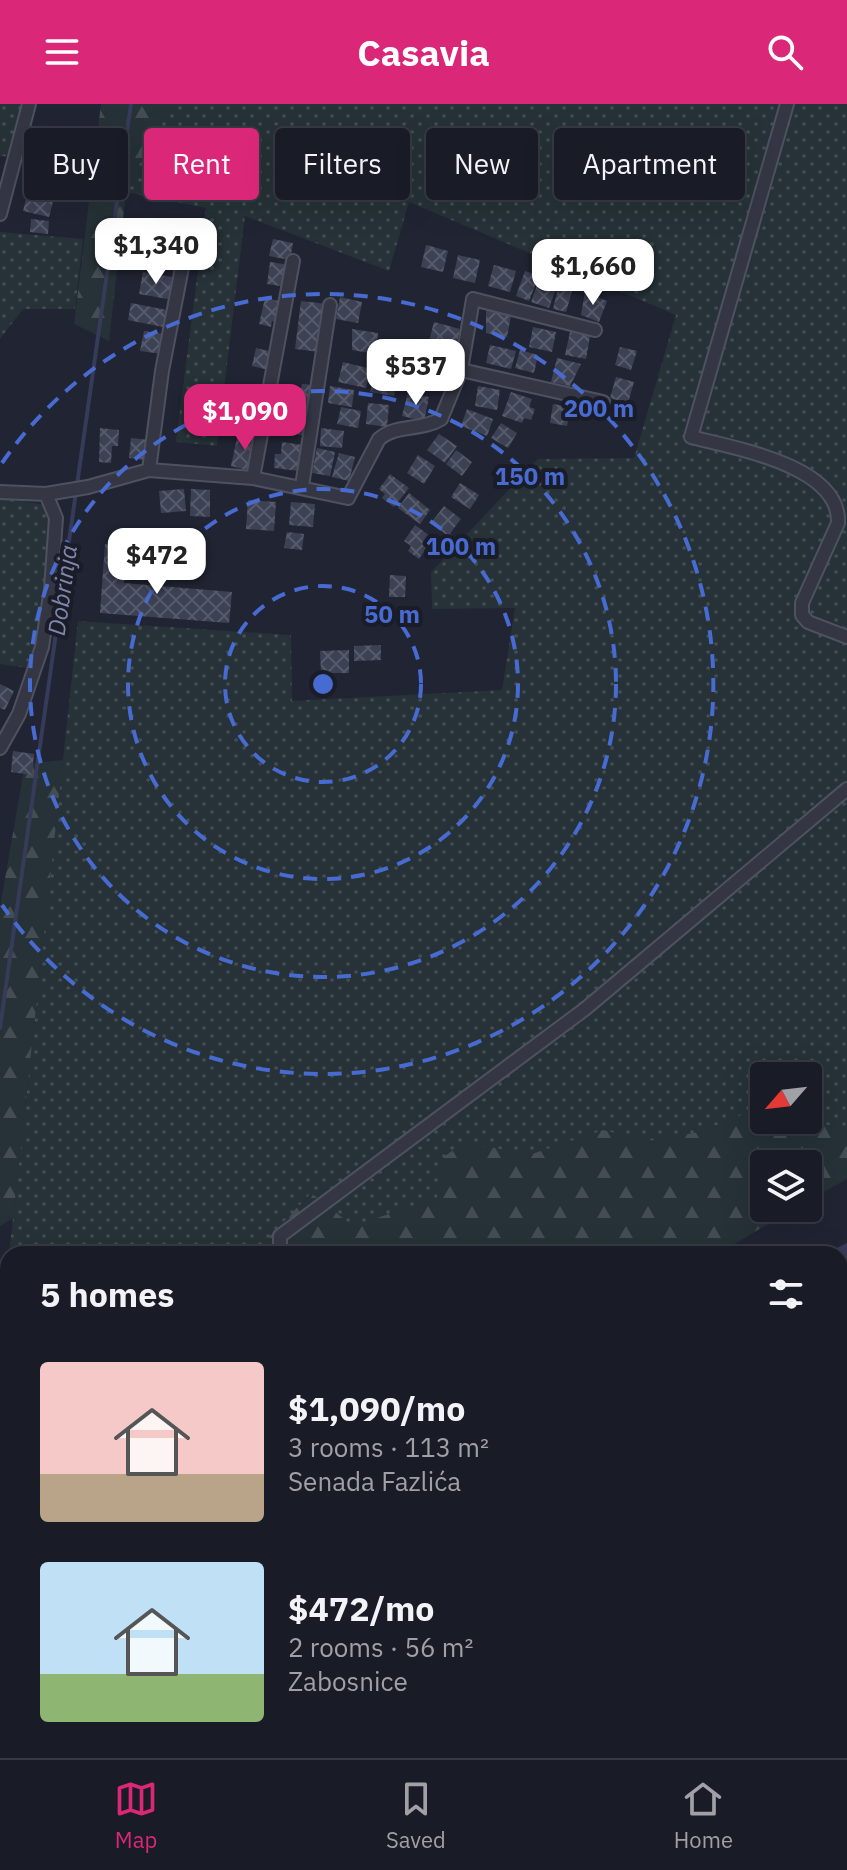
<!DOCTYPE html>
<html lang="en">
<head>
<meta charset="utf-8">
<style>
  :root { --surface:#191b26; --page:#22242e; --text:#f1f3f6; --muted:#9fa1a7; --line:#373943; --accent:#db2777 }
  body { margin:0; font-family:"IBM Plex Sans",sans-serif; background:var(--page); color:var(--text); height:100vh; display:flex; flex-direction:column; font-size:30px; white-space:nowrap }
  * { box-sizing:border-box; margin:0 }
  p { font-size:26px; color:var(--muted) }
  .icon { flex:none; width:44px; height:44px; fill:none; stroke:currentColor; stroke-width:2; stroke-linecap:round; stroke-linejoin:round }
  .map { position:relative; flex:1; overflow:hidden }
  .sheet { position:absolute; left:0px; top:1142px; width:848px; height:512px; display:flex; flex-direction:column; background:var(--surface); border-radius:24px 24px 0 0; box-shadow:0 8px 32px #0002,0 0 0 2px var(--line) }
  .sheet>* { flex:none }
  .guide { position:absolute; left:24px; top:24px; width:800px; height:72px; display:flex; gap:16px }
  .needle { width:52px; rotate:242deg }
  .fabs { position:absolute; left:750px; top:958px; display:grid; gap:16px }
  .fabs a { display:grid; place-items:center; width:72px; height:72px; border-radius:8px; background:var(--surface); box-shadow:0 8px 32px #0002,0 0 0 2px var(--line); font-size:40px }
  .price { position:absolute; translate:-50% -68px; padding:0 18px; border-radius:16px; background:#fff; color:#222; font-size:26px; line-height:52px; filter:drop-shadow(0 2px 4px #0008) }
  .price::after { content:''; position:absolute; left:50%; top:48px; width:24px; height:18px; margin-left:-12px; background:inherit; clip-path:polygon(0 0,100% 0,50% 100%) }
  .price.selected { background:var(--accent); color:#fff }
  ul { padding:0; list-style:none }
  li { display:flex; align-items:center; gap:24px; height:200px; padding:0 40px }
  li span { display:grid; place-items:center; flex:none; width:224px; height:160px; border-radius:8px; color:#555 }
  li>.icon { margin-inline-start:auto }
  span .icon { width:96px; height:96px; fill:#fffc; stroke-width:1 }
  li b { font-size:34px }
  h2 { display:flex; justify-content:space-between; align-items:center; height:96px; padding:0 40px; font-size:34px }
  .tag { padding:0 28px; border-radius:8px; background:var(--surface); box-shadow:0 8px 32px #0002,0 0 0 2px var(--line); font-size:28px; line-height:72px }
  .tag.selected { background:var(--accent); color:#fff }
  header { display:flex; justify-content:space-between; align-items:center; height:104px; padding:0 40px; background:var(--accent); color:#fff; font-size:36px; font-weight:700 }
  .menu { display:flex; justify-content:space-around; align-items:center; height:112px; border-top:2px solid var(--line); background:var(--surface); font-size:22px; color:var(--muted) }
  .menu a { display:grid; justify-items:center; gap:4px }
  .menu .selected { color:var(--accent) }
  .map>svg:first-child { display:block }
  .grass { fill:url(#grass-dots); fill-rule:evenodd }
  .forest { fill:url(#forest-firs) }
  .water { fill:url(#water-ripples) }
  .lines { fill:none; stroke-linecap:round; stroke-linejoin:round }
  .stream { stroke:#363b59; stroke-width:4 }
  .building { fill:url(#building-cross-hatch) }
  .minor-casing { stroke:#4e515f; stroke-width:16 }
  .minor { stroke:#343644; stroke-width:12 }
  .ring { fill:none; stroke:#486bd1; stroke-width:4; stroke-dasharray:14 10 }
  .labels { text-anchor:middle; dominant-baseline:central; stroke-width:8; stroke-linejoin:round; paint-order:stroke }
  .water-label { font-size:24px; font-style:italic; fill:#8087ac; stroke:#1a1c28 }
  .centre { fill:#486bd1; stroke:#1a1c28; stroke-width:4 }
  .ring-label { font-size:24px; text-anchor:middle; font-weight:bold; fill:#486bd1; stroke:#1a1c28; stroke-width:8; stroke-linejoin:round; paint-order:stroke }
</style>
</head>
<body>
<header><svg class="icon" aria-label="menu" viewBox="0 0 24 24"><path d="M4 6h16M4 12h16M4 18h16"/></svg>Casavia<svg class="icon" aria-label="search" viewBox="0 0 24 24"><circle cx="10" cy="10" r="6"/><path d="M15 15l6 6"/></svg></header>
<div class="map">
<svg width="847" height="1654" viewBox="0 0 847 1654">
  <defs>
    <pattern id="grass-dots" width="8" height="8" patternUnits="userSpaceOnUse" patternTransform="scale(2)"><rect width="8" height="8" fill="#263237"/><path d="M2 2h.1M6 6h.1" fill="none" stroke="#434d52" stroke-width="1.8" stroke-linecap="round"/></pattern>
    <pattern id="forest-firs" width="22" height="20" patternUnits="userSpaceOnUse" patternTransform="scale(2)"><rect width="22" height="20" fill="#263237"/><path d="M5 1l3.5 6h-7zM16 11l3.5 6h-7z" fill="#434d52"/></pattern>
    <pattern id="water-ripples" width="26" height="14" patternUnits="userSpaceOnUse" patternTransform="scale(2)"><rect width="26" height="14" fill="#363b59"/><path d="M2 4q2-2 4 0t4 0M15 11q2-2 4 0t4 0" fill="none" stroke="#51556f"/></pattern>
    <pattern id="building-cross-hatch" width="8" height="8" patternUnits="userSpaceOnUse" patternTransform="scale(2)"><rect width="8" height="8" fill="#3d4154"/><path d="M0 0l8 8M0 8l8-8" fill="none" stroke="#565a6b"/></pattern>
  </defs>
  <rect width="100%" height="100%" fill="#212433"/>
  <path class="grass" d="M0,0h25l-9,53 -16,-1z
    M162,0h685v1075l-39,21v-36h-44v44h31l-78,46h-708l69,-633 213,14 1,66 210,-11 13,-82 -83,1 -1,-37 107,-113 96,-1 42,-143 -267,-113 -20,69 -144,-55 -28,230 -41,-4 30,-234 -80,-16zM764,972h44v44h-44z
    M0,128l83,7 -8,70h-52l-23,30z
    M0,394l55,8 -14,164 -41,-6z
    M8,1162v484h307l-4,8h-311v-418z"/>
  <path class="forest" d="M101,0h68l-43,88 -17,149 -35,-17z
    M63,656l-50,458 -13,8v-319l25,-143z
    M760,1003l4,1v12h35l48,8v51l-39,21v-36h-44v44h31l-78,46h-448l1,-18 41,-43 42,33 84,-28 4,-39 22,-16 69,11 71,-24 45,11 52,-9z
    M840,1548l7,3v103h-335l2,-8h326z
    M31,1646h85v8h-88z
    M133,1646h85l1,8h-90z"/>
  <path class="water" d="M847,1139v72l-7,4v-65h-15z
    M368,1646h54l-2,8h-57z"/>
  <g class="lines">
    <path class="stream" d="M0,924l131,-924"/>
  </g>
  <path class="building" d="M44,33l24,6 -6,27 -24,-6z
    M34,85l21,5 -6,23 -26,-6 4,-16 5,1z
    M31,115l18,2 -1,13 -18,-2z
    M273,135l20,4 -3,17 -21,-4z
    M166,136l17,3 -5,28 -17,-3z
    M426,141l22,6 -5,21 -22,-5z
    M458,151l22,5 -5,23 -22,-5z
    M270,158l20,3 -4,22 -19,-3z
    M494,161l22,6 -6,21 -22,-6z
    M525,167l14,5 -10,25 -13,-5z
    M143,168l29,5 -4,22 -29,-5z
    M540,173l18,6 -9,25 -18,-6z
    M559,180l14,4 -7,24 -13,-3z
    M585,188l22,9 -8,21 -18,-7z
    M340,193l22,5 -4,21 -22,-4z
    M265,194l18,4 -5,21 -6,-2 -1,6 -12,-3z
    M301,197l25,3 -6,48 -25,-3z
    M131,199l36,7 -4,17 -35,-7z
    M486,206l25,5 -4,22 -21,-4z
    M434,218l26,7 -5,23 -27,-7z
    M533,223l23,5 -4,20 -23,-5z
    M352,225l26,4 -3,21 -23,-4z
    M144,227l21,3 -3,20 -22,-3z
    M570,228l20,4 -4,23 -21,-4z
    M490,241l26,6 -5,18 -25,-6z
    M620,243l17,4 -6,19 -16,-5z
    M256,244l16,4 -3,18 -17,-4z
    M520,246l18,5 -4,18 -19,-5z
    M557,254l24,6 -11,22 -19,-4z
    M442,255l11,3 -6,29 -28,-7 5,-22 16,3z
    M343,258l28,7 -5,19 -28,-6z
    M378,261l21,3 -5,28 -24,-4z
    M616,273l18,5 -6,21 -18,-5z
    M302,280l12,1 -4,24 -24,-4 3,-18 12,1z
    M330,282l24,4 -2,17 -24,-4z
    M478,282l22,4 -3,20 -22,-4z
    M408,288l21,5 -5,24 -22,-5z
    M511,288l21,7 -3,8 6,2 -4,11 -7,-2 -2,5 -20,-7z
    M368,299l21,2 -2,22 -21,-3z
    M553,300l17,3 -3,19 -17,-3z
    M341,303l20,4 -3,17 -21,-4z
    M242,304l20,4 -4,18 -19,-3z
    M284,305l26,3 -3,25 -25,-8z
    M467,305l26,10 -6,17 -26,-10z
    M501,319l16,10 -9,15 -17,-10z
    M100,324l19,2 -1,16h-6l-1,17 -12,-1z
    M321,324l23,3 -2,17 -22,-2z
    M238,329l21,5 -8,33 -20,-5z
    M439,330l18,12 -12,17 -18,-13z
    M131,334l18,2 -2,20 -18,-2z
    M282,338l21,3 -3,26 -26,-3 1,-14h6z
    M317,344l18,4 -5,24 -18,-3z
    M456,346l16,12 -10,14 -16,-12z
    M339,349l16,4 -6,24 -17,-4z
    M418,351l17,11 -11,18 -17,-11z
    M390,370l19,14 -15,19 -12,-9 3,-4 -6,-5z
    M460,379l19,12 -9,14 -19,-12z
    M184,385l2,22 -25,2 -2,-22z
    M191,385l19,1v27l-20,-1z
    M409,389l21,17 -10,14 -22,-16z
    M248,396l28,2 -2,29 -28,-2z
    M291,398l24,2 -2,23 -24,-2z
    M444,402l17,13 -13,17 -17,-13z
    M415,421l18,13 -14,21 -11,-8 3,-5 -7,-5z
    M287,428l17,2 -2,16 -18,-2z
    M105,440l21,2 -2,37 108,9 -3,31 -129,-10z
    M390,471l16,1 -1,21h-16z
    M381,541v15l-27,1v-15z
    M349,546v23h-28l-1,-22z
    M0,580l14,7 -9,19 -5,-2z
    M13,647l21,3 -2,21 -21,-3z"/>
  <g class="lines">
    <g class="minor-casing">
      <path id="minor" d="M787,0l-96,333c43,11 150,29 147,86l-36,80v12l6,7 39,15
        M0,110l29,-110
        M461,266l142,32
        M149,366l13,-99 23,-119
        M253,374l40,-217
        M302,382l28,-181
        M0,388l46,2 42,-7 61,-17 104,8 95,20 31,-59c17,-15 42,-8 62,-20l20,-49 12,-71 122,31
        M0,644l19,-34 23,-67 9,-58 5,-71 -10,-24
        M280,1150v-18l305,-227 262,-220"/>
    </g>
    <use href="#minor" class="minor"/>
  </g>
  <g class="ring">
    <circle cx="323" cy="580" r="98"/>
    <circle cx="323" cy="580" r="195"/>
    <circle cx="323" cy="580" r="293"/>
    <path d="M2 359A390 390 0 1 1 2 801"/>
  </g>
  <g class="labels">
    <g class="water-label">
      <text transform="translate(62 486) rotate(-82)">Dobrinja</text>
    </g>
  </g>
  <circle cx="323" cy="580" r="12" class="centre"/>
  <g class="ring-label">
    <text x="599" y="313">200 m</text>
    <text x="530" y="381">150 m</text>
    <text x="461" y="451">100 m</text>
    <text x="392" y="519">50 m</text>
  </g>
</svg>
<div class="fabs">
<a><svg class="needle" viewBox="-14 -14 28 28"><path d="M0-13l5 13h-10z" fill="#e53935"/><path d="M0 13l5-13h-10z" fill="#9fa1a7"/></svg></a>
<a><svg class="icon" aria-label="layers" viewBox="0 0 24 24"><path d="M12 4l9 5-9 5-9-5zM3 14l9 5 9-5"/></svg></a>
</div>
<b class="price" style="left:156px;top:182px">$1,340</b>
<b class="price" style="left:593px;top:203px">$1,660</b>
<b class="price" style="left:416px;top:303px">$537</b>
<b class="price selected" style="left:245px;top:348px">$1,090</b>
<b class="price" style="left:157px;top:492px">$472</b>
<div class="guide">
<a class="tag">Buy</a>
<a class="tag selected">Rent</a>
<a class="tag">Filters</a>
<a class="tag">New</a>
<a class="tag">Apartment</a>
</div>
<section class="sheet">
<h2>5 homes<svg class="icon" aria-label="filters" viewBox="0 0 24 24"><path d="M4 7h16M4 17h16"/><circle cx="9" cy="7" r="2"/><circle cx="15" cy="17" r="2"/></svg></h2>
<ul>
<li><span style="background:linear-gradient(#f6c9c9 70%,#b9a48a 0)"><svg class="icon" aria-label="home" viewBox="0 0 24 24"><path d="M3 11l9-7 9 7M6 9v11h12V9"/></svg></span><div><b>$1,090/mo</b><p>3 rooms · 113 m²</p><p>Senada Fazlića</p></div></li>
<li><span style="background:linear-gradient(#bfe0f5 70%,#8fb573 0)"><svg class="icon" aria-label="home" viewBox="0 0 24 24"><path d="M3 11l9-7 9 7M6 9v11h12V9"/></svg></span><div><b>$472/mo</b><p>2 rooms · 56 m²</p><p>Zabosnice</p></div></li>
</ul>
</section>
</div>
<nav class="menu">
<a class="selected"><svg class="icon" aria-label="map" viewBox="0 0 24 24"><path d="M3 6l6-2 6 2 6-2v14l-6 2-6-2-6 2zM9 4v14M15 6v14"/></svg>Map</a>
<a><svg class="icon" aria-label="saved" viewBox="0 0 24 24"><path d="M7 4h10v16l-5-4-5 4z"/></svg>Saved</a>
<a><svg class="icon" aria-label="home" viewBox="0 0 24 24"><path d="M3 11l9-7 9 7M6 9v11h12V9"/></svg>Home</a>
</nav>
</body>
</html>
